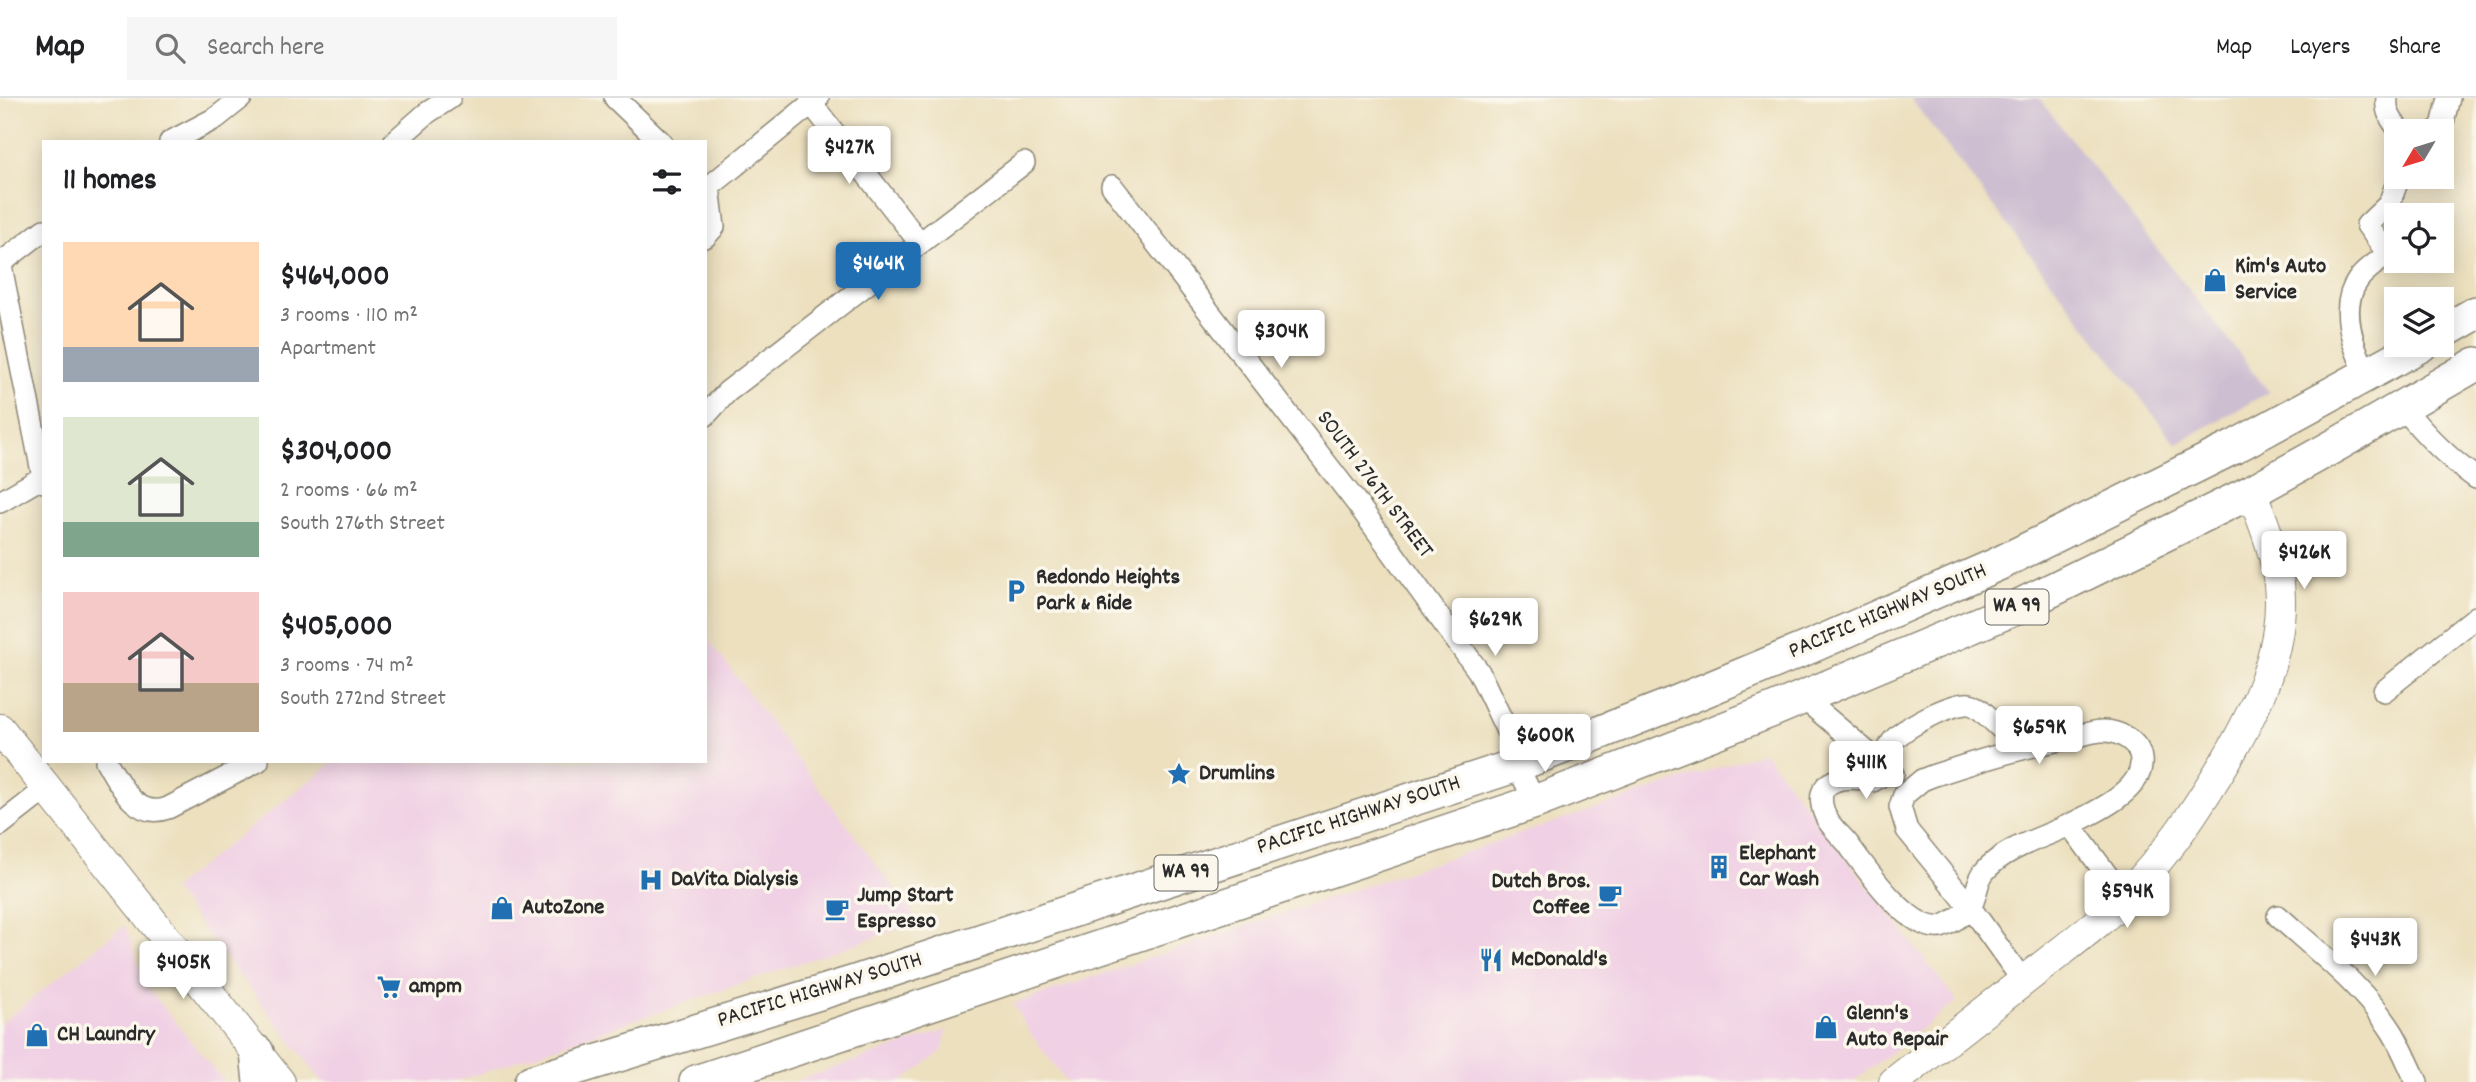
<!DOCTYPE html>
<html lang="en">
<head>
<meta charset="utf-8">
<style>
  :root { --surface:#fff; --page:#f6f6f6; --text:#202124; --muted:#757577; --line:#e0e0e0; --accent:#1f6fb2 }
  body { margin:0; font-family:Dekko,sans-serif; background:var(--page); color:var(--text); height:100vh; display:flex; flex-direction:column; font-size:26px; white-space:nowrap }
  * { box-sizing:border-box; margin:0 }
  p { font-size:23px; color:var(--muted) }
  .icon { flex:none; width:38px; height:38px; fill:none; stroke:currentColor; stroke-width:2; stroke-linecap:round; stroke-linejoin:round }
  .map { position:relative; flex:1; overflow:hidden }
  .side { position:absolute; left:42px; top:42px; width:665px; height:623px; display:flex; flex-direction:column; background:var(--surface); border-radius:0px; box-shadow:0 4px 18px #0003 }
  .side>* { flex:none }
  .needle { width:46px; rotate:232deg }
  .tools { position:absolute; left:2384px; top:21px; display:grid; gap:14px }
  .tools a { display:grid; place-items:center; width:70px; height:70px; border-radius:0px; background:var(--surface); box-shadow:0 4px 18px #0003; font-size:35px }
  .price { position:absolute; translate:-50% -60px; padding:0 16px; border-radius:7px; background:#fff; color:#222; font-size:23px; line-height:46px; filter:drop-shadow(0 2px 4px #0008) }
  .price::after { content:''; position:absolute; left:50%; top:42px; width:21px; height:16px; margin-left:-10px; background:inherit; clip-path:polygon(0 0,100% 0,50% 100%) }
  .price.current { background:var(--accent); color:#fff }
  ul { padding:0; list-style:none }
  li { display:flex; align-items:center; gap:21px; height:175px; padding:0 21px }
  li span { display:grid; place-items:center; flex:none; width:196px; height:140px; border-radius:0px; color:#555 }
  li>.icon { margin-inline-start:auto }
  span .icon { width:84px; height:84px; fill:#fffc; stroke-width:1 }
  li b { font-size:30px }
  h2 { display:flex; justify-content:space-between; align-items:center; height:84px; padding:0 21px; font-size:30px }
  header { display:flex; align-items:center; gap:42px; box-sizing:border-box; height:98px; padding:0 35px; background:var(--surface); border-bottom:2px solid var(--line) }
  header strong { font-size:33px }
  nav { display:flex; gap:38px; margin-inline-start:auto; font-size:24px }
  .search { width:490px; height:63px; background:var(--page); display:flex; align-items:center; gap:18px; box-sizing:border-box; padding:0 24px; border-radius:0px; color:var(--muted); font-size:26px }
  .map>svg:first-child { display:block }
  .built { fill:#f0d0e4 }
  .industrial { fill:#cebed1 }
  .lines { fill:none; stroke-linecap:round; stroke-linejoin:round }
  .street-casing { stroke:#8c8675; stroke-width:24 }
  .secondary-casing { stroke:#8c8675; stroke-width:32 }
  .primary-casing { stroke:#8c8675; stroke-width:36 }
  .street { stroke:#fff; stroke-width:21 }
  .secondary { stroke:#fff; stroke-width:30 }
  .primary { stroke:#fff; stroke-width:33 }
  .labels { text-anchor:middle; dominant-baseline:central; stroke-width:7; stroke-linejoin:round; paint-order:stroke }
  .shield { fill:#fbf7ec; stroke:#696865; stroke-width:2 }
  .shield-label { font-size:21px; font-weight:bold; fill:#2b2b2b }
  .poi-label { font-size:23px; font-weight:bold; fill:#2b2b2b; stroke:#fbf7ec; text-anchor:start }
  .street-label { font-size:23px; fill:#2b2b2b; stroke:#fbf7ec }
</style>
</head>
<body>
<header>
<strong>Map</strong>
<div class="search"><svg class="icon" aria-label="search" viewBox="0 0 24 24"><circle cx="10" cy="10" r="6"/><path d="M15 15l6 6"/></svg>Search here</div>
<nav><a>Map</a><a>Layers</a><a>Share</a></nav>
</header>
<div class="map">
<svg width="2476" height="984" viewBox="0 0 2476 984">
  <rect width="100%" height="100%" fill="#fbf7ec"/>
  <filter id="ink" filterUnits="userSpaceOnUse"><feTurbulence type="fractalNoise" baseFrequency=".0143" numOctaves="2"/><feDisplacementMap in="SourceGraphic" scale="14" xChannelSelector="R" yChannelSelector="G"/><feConvolveMatrix kernelMatrix="1 2 1 2 8 2 1 2 1" color-interpolation-filters="sRGB"/></filter>
  <filter id="wash" filterUnits="userSpaceOnUse"><feTurbulence type="fractalNoise" baseFrequency=".00686" numOctaves="4" result="noise"/><feDisplacementMap in="SourceGraphic" scale="28" xChannelSelector="R" yChannelSelector="G"/><feGaussianBlur stdDeviation="1.57" result="paint"/><feColorMatrix in="noise" values="0 0 0 0 0 0 0 0 0 0 0 0 0 0 0 0 0 1.4 0 .05"/><feComposite in="paint" operator="in"/></filter>
  <g filter="url(#wash)">
    <rect width="100%" height="100%" fill="#ece0bf"/>
    <path class="built" d="M705,537l214,287 -464,160h-132l-151,-193 163,-128h370z
      M1764,654l193,249 -104,81h-786l-37,-49 -17,-29z
      M125,827l20,59 79,98h-224v-58z
      M947,932l-5,21 -40,31h-110z"/>
    <path class="industrial" d="M1910,0h129l230,294 -93,52z"/>
  </g>
  <g filter="url(#ink)">
    <g class="lines">
      <g class="street-casing">
        <path id="street" d="M615,0l46,44
          M2387,0c-2,14 5,23 13,33
          M811,5l109,140
          M2436,33l6,-5 7,-28
          M170,44l46,-24 25,-20
          M394,44l33,-29 23,-15
          M705,86l4,3 109,-89
          M1112,88l247,320 120,166 29,61 9,32 18,37
          M705,139l9,-10 -5,-40
          M0,163l44,221
          M1,165l43,-33
          M2367,277c-13,-26 -29,-68 -9,-95 7,-10 20,-18 30,-26l-21,-29 22,-21 10,-27
          M2403,309c21,27 45,51 73,71
          M705,318l22,-24 297,-229
          M0,404l43,-25
          M2384,593l92,-74
          M1802,599l91,77
          M2022,650l-42,-39c-5,-3 -9,-6 -15,-5 -19,2 -61,23 -73,38 -6,9 -8,21 -8,32l-11,7c-27,-6 -63,-4 -48,34 4,11 16,20 23,29 17,23 60,87 92,83 8,-2 27,-14 31,-21 6,-11 5,-23 13,-34 20,-24 56,-33 83,-46 25,-12 78,-35 74,-67 -2,-18 -23,-29 -40,-28 -13,1 -28,7 -41,9 -44,9 -86,22 -128,36l-10,4 -18,15 -4,12 7,23 63,77 53,74
          M106,663c14,24 30,59 62,47l90,-47
          M0,727l46,-36
          M2070,727l54,73
          M2278,818c40,36 86,71 115,117 9,15 16,33 24,49"/>
      </g>
      <g class="secondary-casing">
        <path id="secondary" d="M0,631l280,353
          M1894,984c49,-38 97,-76 146,-114 29,-23 59,-44 85,-71 42,-42 73,-90 103,-140 28,-48 53,-102 52,-159 -1,-37 -15,-73 -29,-106"/>
      </g>
      <g class="primary-casing">
        <path id="primary" d="M2441,235l35,-20
          M257,954l3,30
          M531,984l324,-100 662,-217 153,-60 144,-60 184,-81 236,-117 187,-102
          M696,984l839,-280 238,-92 238,-100 240,-118 85,-47 140,-81"/>
      </g>
      <use href="#street" class="street"/>
      <use href="#secondary" class="secondary"/>
      <use href="#primary" class="primary"/>
    </g>
  </g>
  <defs>
    <g id="shop-bare" transform="scale(1.89)"><path d="M-5-2.5h2.3a2.7 3.5 0 0 1 5.4 0H5L5.5 6h-11ZM-1.5-2.5h3a1.5 2.3 0 0 0-3 0Z" fill="#1f6fb2" stroke="#fbf7ec" stroke-width="2.5" paint-order="stroke"/></g>
    <g id="parking-bare" transform="scale(1.89)"><path d="M-3.5-5.5H1a3.5 3.5 0 0 1 0 7H-1V5.5H-3.5ZM-1-3.4V-.6H.8a1.4 1.4 0 0 0 0-2.8Z" fill="#1f6fb2" stroke="#fbf7ec" stroke-width="2.5" paint-order="stroke"/></g>
    <g id="sight-bare" transform="scale(1.89)"><path d="M0-6L1.8-2.2L6-1.7L2.9 1.2L3.7 5.4L0 3.3L-3.7 5.4L-2.9 1.2L-6-1.7L-1.8-2.2Z" fill="#1f6fb2" stroke="#fbf7ec" stroke-width="2.5" paint-order="stroke"/></g>
    <g id="building-bare" transform="scale(1.89)"><path d="M-4-6H4V6H1V3H-1V6H-4ZM-2.5-4.3h1.7v1.8h-1.7ZM.8-4.3h1.7v1.8H.8ZM-2.5-1h1.7V.8h-1.7ZM.8-1h1.7V.8H.8Z" fill="#1f6fb2" stroke="#fbf7ec" stroke-width="2.5" paint-order="stroke"/></g>
    <g id="hospital-bare" transform="scale(1.89)"><path d="M-5-5h3v3.5h4V-5h3V5h-3V1.5h-4V5h-3Z" fill="#1f6fb2" stroke="#fbf7ec" stroke-width="2.5" paint-order="stroke"/></g>
    <g id="cafe-bare" transform="scale(1.89)"><path d="M-5.5-4.5H6V0H3Q3 3.5 0 3.5H-2.5Q-5.5 3.5-5.5 0ZM3-3.2v2h1.7v-2ZM-6 4.5H4V6H-6Z" fill="#1f6fb2" stroke="#fbf7ec" stroke-width="2.5" paint-order="stroke"/></g>
    <g id="restaurant-bare" transform="scale(1.89)"><path d="M-5-6h1v4h1v-4h1v4h1v-4h1v5L-1.5 .5V6h-2V.5L-5-1ZM5-6V6H3V1.5H1.5Q1.5-4 5-6Z" fill="#1f6fb2" stroke="#fbf7ec" stroke-width="2.5" paint-order="stroke"/></g>
    <g id="supermarket-bare" transform="scale(1.89)"><path d="M-6-5.5h2.5l.6 2H6L4.5 2H-2.5L-4.4-4H-6ZM-1.5 3.2a1.3 1.3 0 1 0 .1 0ZM3 3.2a1.3 1.3 0 1 0 .1 0Z" fill="#1f6fb2" stroke="#fbf7ec" stroke-width="2.5" paint-order="stroke"/></g>
  </defs>
  <g fill-rule="evenodd">
    <use href="#shop-bare" x="2215" y="182"/>
    <use href="#parking-bare" x="1016" y="493"/>
    <use href="#sight-bare" x="1179" y="676"/>
    <use href="#building-bare" x="1719" y="769"/>
    <use href="#hospital-bare" x="651" y="782"/>
    <use href="#cafe-bare" x="1610" y="797"/>
    <use href="#shop-bare" x="502" y="810"/>
    <use href="#cafe-bare" x="837" y="811"/>
    <use href="#restaurant-bare" x="1491" y="862"/>
    <use href="#supermarket-bare" x="389" y="889"/>
    <use href="#shop-bare" x="1826" y="929"/>
    <use href="#shop-bare" x="37" y="937"/>
  </g>
  <g class="labels">
    <g class="shield">
      <rect x="1985.5" y="491.5" width="63" height="35" rx="5"/>
      <rect x="1154.5" y="757.5" width="63" height="35" rx="5"/>
    </g>
    <g class="shield-label">
      <text x="2017" y="509">WA 99</text>
      <text x="1186" y="775">WA 99</text>
    </g>
    <g class="poi-label">
      <text x="2235" y="169">Kim's Auto<tspan x="2235" dy="26">Service</tspan></text>
      <text x="1036" y="480">Redondo Heights<tspan x="1036" dy="26">Park &amp; Ride</tspan></text>
      <text x="1199" y="676">Drumlins</text>
      <text x="1739" y="756">Elephant<tspan x="1739" dy="26">Car Wash</tspan></text>
      <text x="671" y="782">DaVita Dialysis</text>
      <text x="1590" y="784" text-anchor="end">Dutch Bros.<tspan x="1590" dy="26">Coffee</tspan></text>
      <text x="857" y="798">Jump Start<tspan x="857" dy="26">Espresso</tspan></text>
      <text x="522" y="810">AutoZone</text>
      <text x="1511" y="862">McDonald's</text>
      <text x="409" y="889">ampm</text>
      <text x="1846" y="916">Glenn's<tspan x="1846" dy="26">Auto Repair</tspan></text>
      <text x="57" y="937">CH Laundry</text>
    </g>
    <g class="street-label">
      <text transform="translate(1374 387) rotate(53)">SOUTH 276TH STREET</text>
      <text transform="translate(1888 514) rotate(-23)">PACIFIC HIGHWAY SOUTH</text>
      <text transform="translate(1359 718) rotate(-18)">PACIFIC HIGHWAY SOUTH</text>
      <text transform="translate(820 893) rotate(-17)">PACIFIC HIGHWAY SOUTH</text>
    </g>
  </g>
</svg>
<div class="tools">
<a><svg class="needle" viewBox="-14 -14 28 28"><path d="M0-13l5 13h-10z" fill="#e53935"/><path d="M0 13l5-13h-10z" fill="#757577"/></svg></a>
<a><svg class="icon" aria-label="locate" viewBox="0 0 24 24"><circle cx="12" cy="12" r="6"/><path d="M12 2v4M12 18v4M2 12h4M18 12h4"/></svg></a>
<a><svg class="icon" aria-label="layers" viewBox="0 0 24 24"><path d="M12 4l9 5-9 5-9-5zM3 14l9 5 9-5"/></svg></a>
</div>
<b class="price" style="left:849px;top:88px">$427K</b>
<b class="price current" style="left:878px;top:204px">$464K</b>
<b class="price" style="left:1281px;top:272px">$304K</b>
<b class="price" style="left:2304px;top:493px">$426K</b>
<b class="price" style="left:1495px;top:560px">$629K</b>
<b class="price" style="left:2039px;top:668px">$659K</b>
<b class="price" style="left:1545px;top:676px">$600K</b>
<b class="price" style="left:1866px;top:703px">$411K</b>
<b class="price" style="left:2127px;top:832px">$594K</b>
<b class="price" style="left:2375px;top:880px">$443K</b>
<b class="price" style="left:183px;top:903px">$405K</b>
<section class="side">
<h2>11 homes<svg class="icon" aria-label="filters" viewBox="0 0 24 24"><path d="M4 7h16M4 17h16"/><circle cx="9" cy="7" r="2"/><circle cx="15" cy="17" r="2"/></svg></h2>
<ul>
<li><span style="background:linear-gradient(#ffd9b3 75%,#9aa5b1 0)"><svg class="icon" aria-label="home" viewBox="0 0 24 24"><path d="M3 11l9-7 9 7M6 9v11h12V9"/></svg></span><div><b>$464,000</b><p>3 rooms · 110 m²</p><p>Apartment</p></div></li>
<li><span style="background:linear-gradient(#dfe7d0 75%,#7fa58c 0)"><svg class="icon" aria-label="home" viewBox="0 0 24 24"><path d="M3 11l9-7 9 7M6 9v11h12V9"/></svg></span><div><b>$304,000</b><p>2 rooms · 66 m²</p><p>South 276th Street</p></div></li>
<li><span style="background:linear-gradient(#f6c9c9 65%,#b9a48a 0)"><svg class="icon" aria-label="home" viewBox="0 0 24 24"><path d="M3 11l9-7 9 7M6 9v11h12V9"/></svg></span><div><b>$405,000</b><p>3 rooms · 74 m²</p><p>South 272nd Street</p></div></li>
</ul>
</section>
</div>
</body>
</html>
